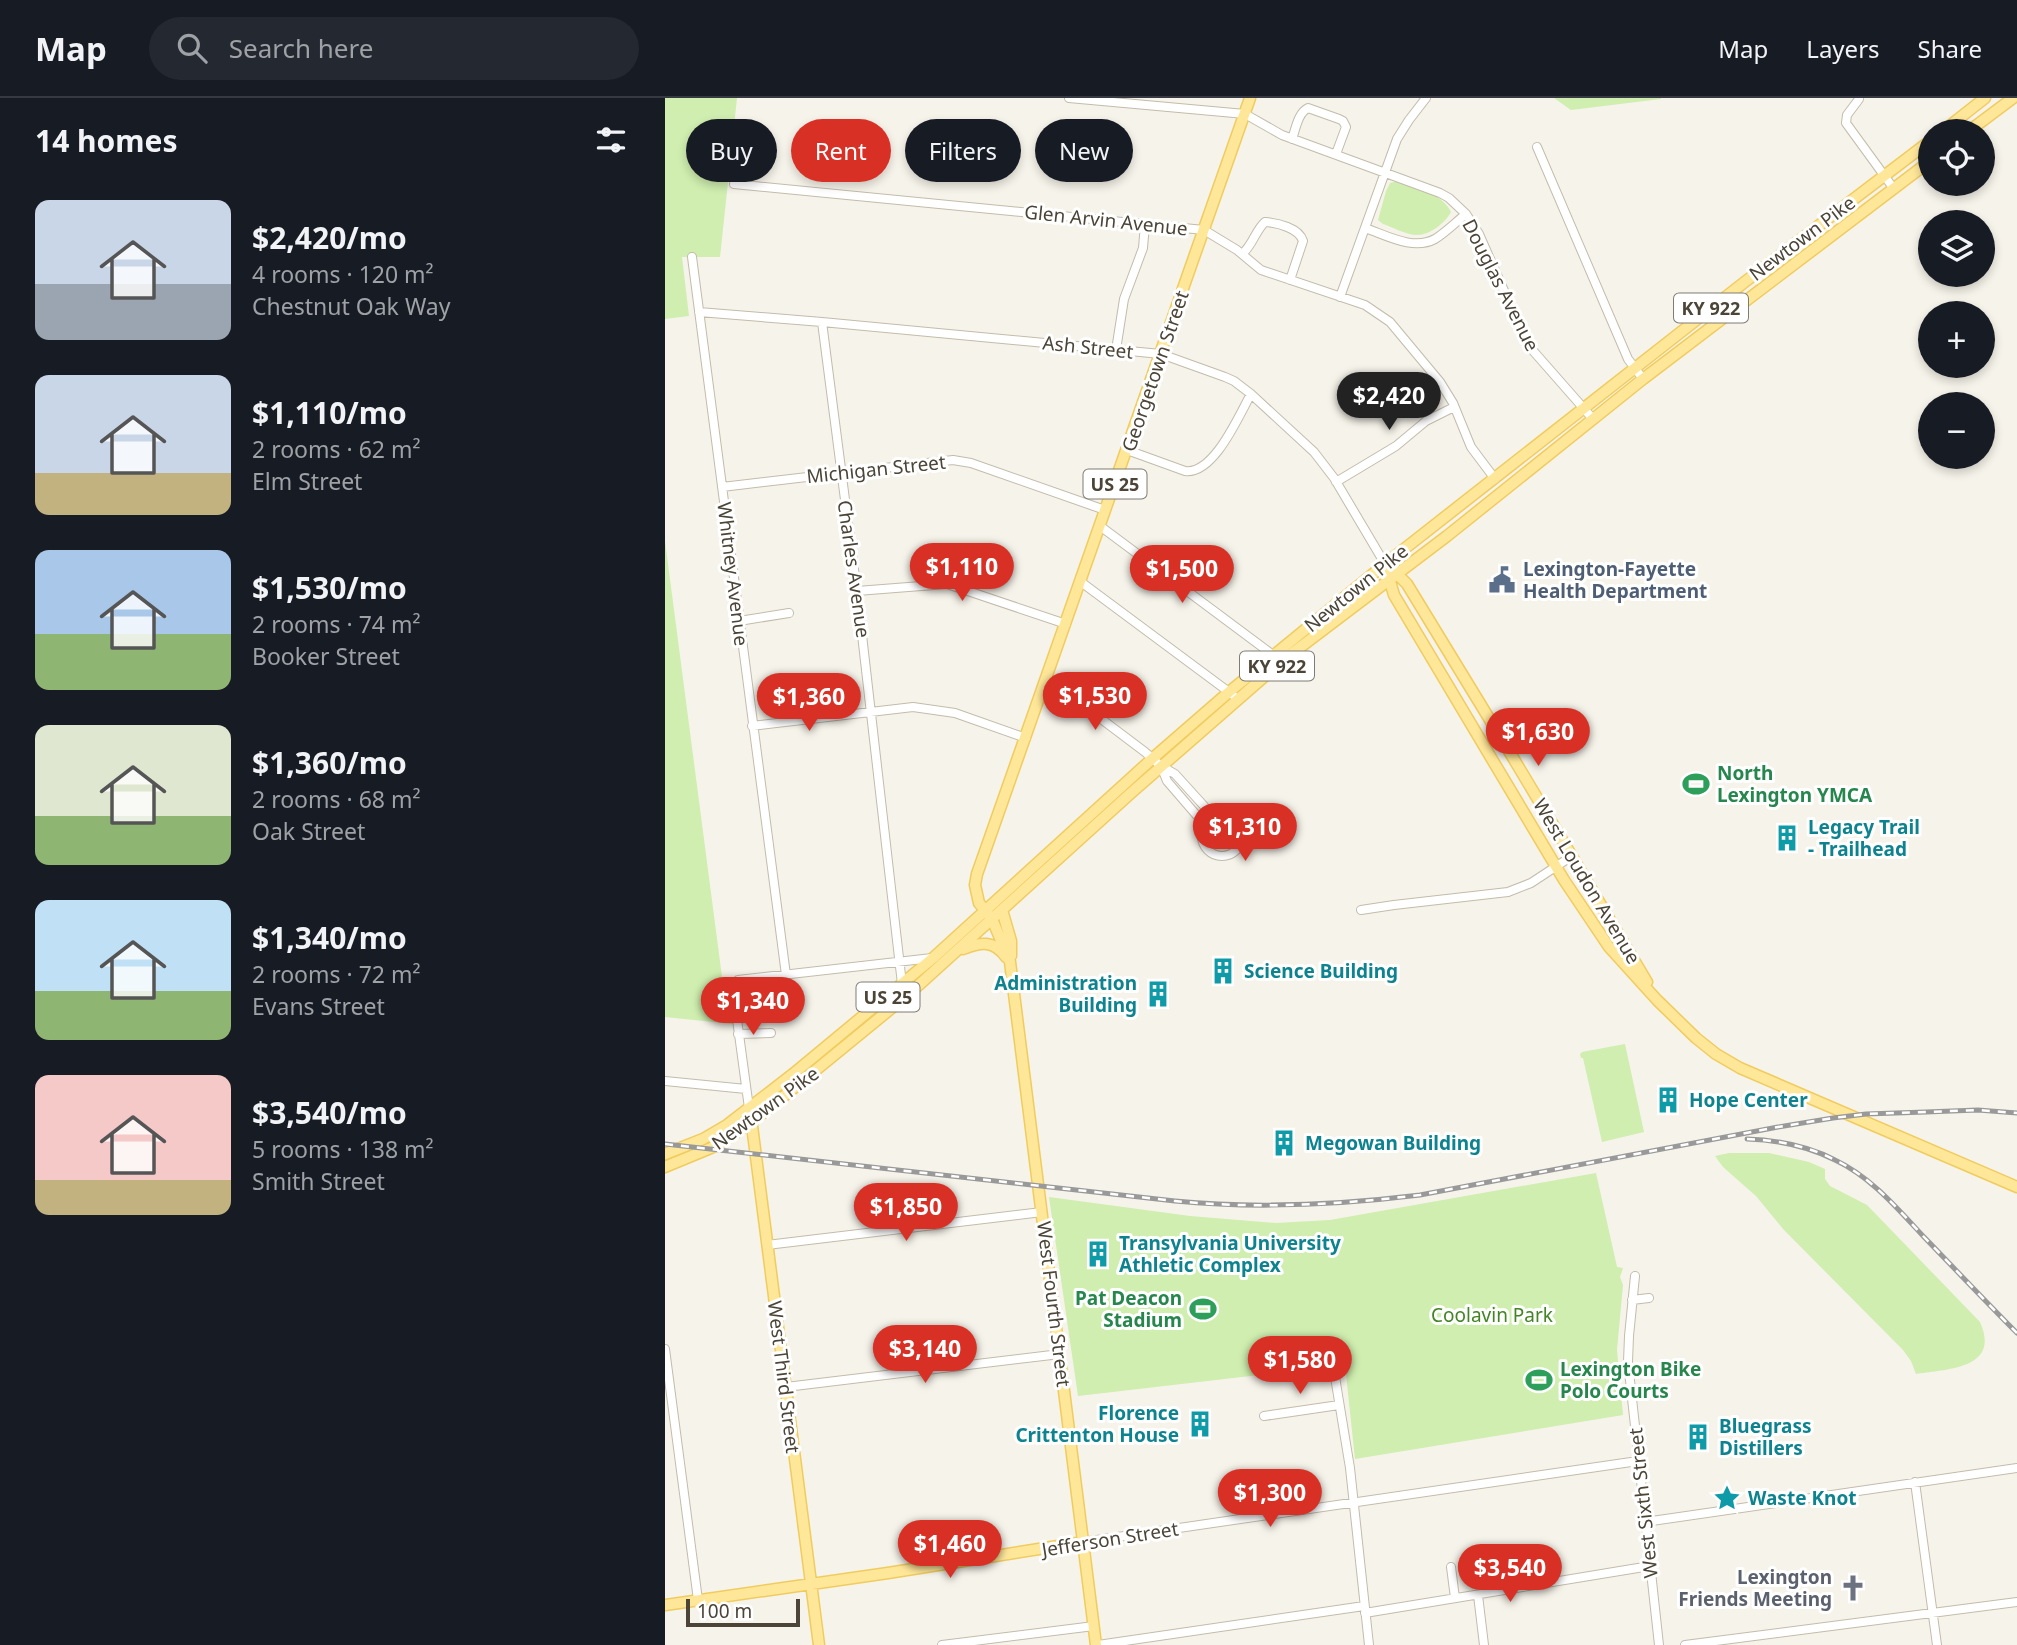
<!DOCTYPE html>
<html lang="en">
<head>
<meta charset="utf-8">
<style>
  :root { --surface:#171b24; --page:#242831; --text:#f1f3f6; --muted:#9ea1a6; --line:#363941; --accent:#d93025 }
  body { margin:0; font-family:"Noto Sans",sans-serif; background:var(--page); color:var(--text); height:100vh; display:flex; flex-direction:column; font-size:26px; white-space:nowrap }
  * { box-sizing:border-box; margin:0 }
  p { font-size:23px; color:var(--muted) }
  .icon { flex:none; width:38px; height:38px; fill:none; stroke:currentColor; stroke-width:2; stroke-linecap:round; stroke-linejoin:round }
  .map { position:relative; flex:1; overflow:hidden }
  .drawer { display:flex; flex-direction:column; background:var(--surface); width:665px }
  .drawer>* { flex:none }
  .top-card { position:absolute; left:21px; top:21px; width:665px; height:63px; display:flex; gap:14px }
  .controls { position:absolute; left:1253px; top:21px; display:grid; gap:14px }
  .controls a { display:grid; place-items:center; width:77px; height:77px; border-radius:50%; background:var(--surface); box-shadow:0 4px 10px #0003; font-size:35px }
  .scale { position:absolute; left:21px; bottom:18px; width:114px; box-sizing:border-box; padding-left:7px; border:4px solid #4b4437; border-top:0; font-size:19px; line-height:24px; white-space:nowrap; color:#4b4437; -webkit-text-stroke:5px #fff; paint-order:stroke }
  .price { position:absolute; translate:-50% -60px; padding:0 16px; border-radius:24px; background:var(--accent); color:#fff; font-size:23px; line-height:46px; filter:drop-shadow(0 2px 4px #0008) }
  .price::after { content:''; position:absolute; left:50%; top:42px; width:21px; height:16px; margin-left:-10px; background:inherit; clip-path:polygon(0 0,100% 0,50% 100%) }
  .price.on { background:#222; color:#fff }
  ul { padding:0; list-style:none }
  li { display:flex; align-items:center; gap:21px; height:175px; padding:0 35px }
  li span { display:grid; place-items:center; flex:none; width:196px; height:140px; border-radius:14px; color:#555 }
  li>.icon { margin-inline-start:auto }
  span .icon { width:84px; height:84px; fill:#fffc; stroke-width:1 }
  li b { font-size:30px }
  h2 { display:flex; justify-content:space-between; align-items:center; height:84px; padding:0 35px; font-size:30px }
  .pill { padding:0 24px; border-radius:32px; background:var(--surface); box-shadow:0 4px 10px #0003; font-size:24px; line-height:63px }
  .pill.on { background:var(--accent); color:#fff }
  header { display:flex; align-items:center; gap:42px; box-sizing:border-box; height:98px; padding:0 35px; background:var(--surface); border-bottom:2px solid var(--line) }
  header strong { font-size:33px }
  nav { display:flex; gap:38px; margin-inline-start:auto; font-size:24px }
  .search { width:490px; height:63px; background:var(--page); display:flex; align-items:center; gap:18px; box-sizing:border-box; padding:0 24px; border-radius:38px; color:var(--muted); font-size:26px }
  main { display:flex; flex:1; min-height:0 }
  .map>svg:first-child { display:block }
  .green { fill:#cfeeaf }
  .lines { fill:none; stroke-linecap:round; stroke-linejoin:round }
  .minor-casing { stroke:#c3bcab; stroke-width:10 }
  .major-casing { stroke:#f0cc5f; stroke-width:13 }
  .minor { stroke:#fff; stroke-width:8 }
  .major { stroke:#ffe79a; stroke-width:10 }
  .rail-casing { stroke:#999; stroke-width:5 }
  .rail { stroke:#fff; stroke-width:2.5; stroke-dasharray:8; stroke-linecap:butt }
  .labels { text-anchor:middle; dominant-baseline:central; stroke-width:6; stroke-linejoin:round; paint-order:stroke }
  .shield { fill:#fff; stroke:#817c73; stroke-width:2 }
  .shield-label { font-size:18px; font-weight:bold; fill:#4b4437 }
  .street-label { font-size:19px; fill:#4b4437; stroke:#fff }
  .service-label { font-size:19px; font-weight:bold; fill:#4e5e75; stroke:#fff; text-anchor:start }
  .leisure-label { font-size:19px; font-weight:bold; fill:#27864d; stroke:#fff; text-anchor:start }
  .culture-label { font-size:19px; font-weight:bold; fill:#0d838f; stroke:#fff; text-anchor:start }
  .park-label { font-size:19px; fill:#438423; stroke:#fff }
  .worship-label { font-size:19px; font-weight:bold; fill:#5b616d; stroke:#fff; text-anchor:end }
</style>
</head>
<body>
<header>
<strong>Map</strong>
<div class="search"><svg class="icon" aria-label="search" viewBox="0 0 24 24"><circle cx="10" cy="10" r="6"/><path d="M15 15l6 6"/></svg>Search here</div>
<nav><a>Map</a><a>Layers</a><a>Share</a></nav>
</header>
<main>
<section class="drawer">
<h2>14 homes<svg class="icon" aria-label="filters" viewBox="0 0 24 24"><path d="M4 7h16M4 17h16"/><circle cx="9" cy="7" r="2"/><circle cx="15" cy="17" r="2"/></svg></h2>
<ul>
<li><span style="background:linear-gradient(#c9d6e8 60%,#9aa5b1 0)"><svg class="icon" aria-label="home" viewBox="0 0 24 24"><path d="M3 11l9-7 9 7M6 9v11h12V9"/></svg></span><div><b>$2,420/mo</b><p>4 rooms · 120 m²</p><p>Chestnut Oak Way</p></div></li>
<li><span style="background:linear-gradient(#c9d6e8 70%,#c2b280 0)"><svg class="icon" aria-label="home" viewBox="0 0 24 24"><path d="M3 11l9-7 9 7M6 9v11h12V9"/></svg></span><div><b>$1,110/mo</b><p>2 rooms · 62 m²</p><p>Elm Street</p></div></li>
<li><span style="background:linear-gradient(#a9c7e8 60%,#8fb573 0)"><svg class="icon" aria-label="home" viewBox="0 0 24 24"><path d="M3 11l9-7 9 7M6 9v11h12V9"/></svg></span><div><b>$1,530/mo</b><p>2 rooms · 74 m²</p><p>Booker Street</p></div></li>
<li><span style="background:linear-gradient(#dfe7d0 65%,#8fb573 0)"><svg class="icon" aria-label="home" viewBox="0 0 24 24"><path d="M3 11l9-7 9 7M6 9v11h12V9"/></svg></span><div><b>$1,360/mo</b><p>2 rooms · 68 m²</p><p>Oak Street</p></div></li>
<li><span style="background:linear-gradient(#bfe0f5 65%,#8fb573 0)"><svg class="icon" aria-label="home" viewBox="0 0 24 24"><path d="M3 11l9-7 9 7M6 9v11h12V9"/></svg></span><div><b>$1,340/mo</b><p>2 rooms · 72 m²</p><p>Evans Street</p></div></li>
<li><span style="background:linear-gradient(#f6c9c9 75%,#c2b280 0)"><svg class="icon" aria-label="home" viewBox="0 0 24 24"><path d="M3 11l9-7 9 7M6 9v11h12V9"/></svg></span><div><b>$3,540/mo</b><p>5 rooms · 138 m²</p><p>Smith Street</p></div></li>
</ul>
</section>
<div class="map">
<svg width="1352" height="1547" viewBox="0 0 1352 1547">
  <rect width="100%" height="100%" fill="#f6f3ea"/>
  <path class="green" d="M0,0h72l-17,159h-38l7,59 -24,3z
    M889,0h107v1l-90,11z
    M733,83c18,7 44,12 53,31 -6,11 -21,23 -34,23 -10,0 -25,-8 -34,-11l-5,-4 8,-29 4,-8z
    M0,443l57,436 11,47 -68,-7z
    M960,946l19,88 -42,10 -19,-84h-2l-1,-4 2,-2z
    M1064,1055h40l40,9 16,7v10l5,7 37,19 113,117c21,47 -33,47 -64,52l-5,-13 -8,-11 -119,-120 -28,-34 -33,-29 -8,-11z
    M931,1075l21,94 6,1 -3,9 3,8 -6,65 6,65 -268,44 -10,-94 -267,31 -29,-199 141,19 86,7 54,-3z"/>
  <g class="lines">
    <g class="minor-casing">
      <path id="minor" d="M404,0l176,16 37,21 158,58 9,5 17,16 13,20 49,111 65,74
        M1194,1l-12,16 -1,8 48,66
        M627,41c4,-11 6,-26 16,-31l31,11 4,2 3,6 -10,27
        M872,49l91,212 15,20
        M69,86l470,46 33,20 24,20 104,35 25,17 50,60 13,21 18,44 24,32
        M700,130c21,7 48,23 70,11 11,-7 21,-17 31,-25
        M577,156c11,-9 13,-23 23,-32 13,1 34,6 38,19l-13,39
        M27,159l94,718
        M675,199l57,-158 12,-19 17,-22
        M34,214l123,10 339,32 64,23 9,4 17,13 63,58 20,26 51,86
        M157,224l36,278 44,384
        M451,252l8,-51 19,-51 2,-24
        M462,352l58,21c29,4 54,-56 66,-77
        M671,384l60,-36 30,-25 28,-14
        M57,389l231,-27 18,3 134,47
        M435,428l177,132
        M416,484l152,113
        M192,493l90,-7 119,40
        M74,523l50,-8
        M382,580l98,74 16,14 14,8 39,43
        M87,628l161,-19 42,6 71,25
        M496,668l6,15 38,44
        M537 738a20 20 0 1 1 40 0a20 20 0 1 1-40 0Z
        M696,812l33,-5 114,-13 23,-9 41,-27
        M73,936l33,-1
        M0,983l81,8
        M84,1010l-16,-118 5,-10 194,-22
        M102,1147l275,-33
        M970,1178l-6,60 -1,26 31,283
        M967,1202l17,-2
        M0,1251l33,251
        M669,1273l16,97 19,177
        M121,1289l274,-33
        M599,1318l75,-11
        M1250,1384l22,163
        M980,1424l372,-54
        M418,1444l555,-81
        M786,1469l4,31
        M813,1497l6,50
        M700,1515l285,-47
        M277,1547l152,-19
        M433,1547l266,-39
        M1020,1547l332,-43"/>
    </g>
    <g class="major-casing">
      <path id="major" d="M1278,33l42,-33
        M1304,33l44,-33
        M720,466l9,31 170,285 45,67 48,53 39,38 20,16 24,14 277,119
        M728,472l14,14 105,172 135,226
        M337,812l9,31v15
        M298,851c18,-7 31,-9 43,8
        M86,1020l68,527
        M0,1056l38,-15 24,-14 66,-51 140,-116 220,-200 76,-66 156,-128 361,-283 184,-140
        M0,1069l46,-19 22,-13 34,-25 143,-117 221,-200 151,-132 165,-125 196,-157 287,-218
        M0,1507l223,-32 195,-31
        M431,1547l-86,-683 -18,-43 -13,-16 -4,-18 2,-11 273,-776"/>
    </g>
    <use href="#minor" class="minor"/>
    <use href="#major" class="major"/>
    <g class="rail-casing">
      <path id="rail" d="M1082,1041c30,1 61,7 88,21 36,17 62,48 89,77 31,32 61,64 93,96
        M0,1046l510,57c82,8 163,4 245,-6l358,-68 55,-9 33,-4 60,-2 52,-2 39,3"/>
    </g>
    <use href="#rail" class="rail"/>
  </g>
  <defs>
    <g id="civic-bare" transform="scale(2.1)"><path d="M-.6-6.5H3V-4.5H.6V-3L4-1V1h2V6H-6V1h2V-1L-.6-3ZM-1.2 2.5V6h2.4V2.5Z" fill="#5c6f8a" stroke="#fff" stroke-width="2.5" paint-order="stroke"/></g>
    <g id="stadium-bare" transform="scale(2.1)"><path d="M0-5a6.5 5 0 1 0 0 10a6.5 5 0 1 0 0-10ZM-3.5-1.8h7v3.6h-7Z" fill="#2e9e5b" stroke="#fff" stroke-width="2.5" paint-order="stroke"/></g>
    <g id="building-bare" transform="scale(2.1)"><path d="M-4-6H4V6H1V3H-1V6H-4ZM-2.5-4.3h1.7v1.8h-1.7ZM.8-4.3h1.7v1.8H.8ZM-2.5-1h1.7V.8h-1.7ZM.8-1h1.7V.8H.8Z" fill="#0f9aa8" stroke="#fff" stroke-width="2.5" paint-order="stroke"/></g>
    <g id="sight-bare" transform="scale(2.1)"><path d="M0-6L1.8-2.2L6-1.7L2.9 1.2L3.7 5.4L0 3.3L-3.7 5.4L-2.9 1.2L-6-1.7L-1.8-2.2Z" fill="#0f9aa8" stroke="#fff" stroke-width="2.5" paint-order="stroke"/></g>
    <g id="church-bare" transform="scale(2.1)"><path d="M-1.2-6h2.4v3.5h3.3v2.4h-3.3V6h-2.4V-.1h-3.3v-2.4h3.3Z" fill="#6b7280" stroke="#fff" stroke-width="2.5" paint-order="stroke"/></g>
  </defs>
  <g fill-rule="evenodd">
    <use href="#civic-bare" x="837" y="482"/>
    <use href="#stadium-bare" x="1031" y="686"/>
    <use href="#building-bare" x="1122" y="740"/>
    <use href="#building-bare" x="558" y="873"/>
    <use href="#building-bare" x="493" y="896"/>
    <use href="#building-bare" x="1003" y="1002"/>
    <use href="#building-bare" x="619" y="1045"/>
    <use href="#building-bare" x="433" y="1156"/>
    <use href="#stadium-bare" x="538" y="1211"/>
    <use href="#stadium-bare" x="874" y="1282"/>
    <use href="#building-bare" x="535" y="1326"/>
    <use href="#building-bare" x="1033" y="1339"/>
    <use href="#sight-bare" x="1062" y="1400"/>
    <use href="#church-bare" x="1188" y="1490"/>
  </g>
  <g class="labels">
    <g class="shield">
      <rect x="1009" y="195.5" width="74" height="29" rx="5"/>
      <rect x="418.5" y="371.5" width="63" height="29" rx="5"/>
      <rect x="575" y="553.5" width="74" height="29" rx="5"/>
      <rect x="191.5" y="884.5" width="63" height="29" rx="5"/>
    </g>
    <g class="shield-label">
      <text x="1046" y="210">KY 922</text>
      <text x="450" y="386">US 25</text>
      <text x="612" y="568">KY 922</text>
      <text x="223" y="899">US 25</text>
    </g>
    <g class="street-label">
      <text transform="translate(441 122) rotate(6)">Glen Arvin Avenue</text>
      <text transform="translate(1137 140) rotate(-37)">Newtown Pike</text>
      <text transform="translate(836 187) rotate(63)">Douglas Avenue</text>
      <text transform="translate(423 249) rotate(6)">Ash Street</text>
      <text transform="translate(490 273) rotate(-71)">Georgetown Street</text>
      <text transform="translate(211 371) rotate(-6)">Michigan Street</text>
      <text transform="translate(189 471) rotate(82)">Charles Avenue</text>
      <text transform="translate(68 476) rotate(83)">Whitney Avenue</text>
      <text transform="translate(691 490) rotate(-39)">Newtown Pike</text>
      <text transform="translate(922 783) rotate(59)">West Loudon Avenue</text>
      <text transform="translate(100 1010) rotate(-36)">Newtown Pike</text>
      <text transform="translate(389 1206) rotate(83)">West Fourth Street</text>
      <text transform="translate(119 1279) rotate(83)">West Third Street</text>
      <text transform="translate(978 1405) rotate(-96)">West Sixth Street</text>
      <text transform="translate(445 1441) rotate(-9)">Jefferson Street</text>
    </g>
    <g class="service-label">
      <text x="858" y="471">Lexington-Fayette<tspan x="858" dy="22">Health Department</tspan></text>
    </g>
    <g class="leisure-label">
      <text x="1052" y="675">North<tspan x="1052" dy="22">Lexington YMCA</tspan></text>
      <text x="517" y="1200" text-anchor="end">Pat Deacon<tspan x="517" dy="22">Stadium</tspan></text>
      <text x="895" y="1271">Lexington Bike<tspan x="895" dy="22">Polo Courts</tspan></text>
    </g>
    <g class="culture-label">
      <text x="1143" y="729">Legacy Trail<tspan x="1143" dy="22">- Trailhead</tspan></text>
      <text x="579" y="873">Science Building</text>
      <text x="472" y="885" text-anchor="end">Administration<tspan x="472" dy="22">Building</tspan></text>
      <text x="1024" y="1002">Hope Center</text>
      <text x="640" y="1045">Megowan Building</text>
      <text x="454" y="1145">Transylvania University<tspan x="454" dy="22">Athletic Complex</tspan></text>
      <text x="514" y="1315" text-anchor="end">Florence<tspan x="514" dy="22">Crittenton House</tspan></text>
      <text x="1054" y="1328">Bluegrass<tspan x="1054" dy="22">Distillers</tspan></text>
      <text x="1083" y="1400">Waste Knot</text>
    </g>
    <g class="park-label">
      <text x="827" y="1217">Coolavin Park</text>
    </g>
    <g class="worship-label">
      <text x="1167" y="1479">Lexington<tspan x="1167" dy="22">Friends Meeting</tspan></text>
    </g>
  </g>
</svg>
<div class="controls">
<a><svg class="icon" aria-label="locate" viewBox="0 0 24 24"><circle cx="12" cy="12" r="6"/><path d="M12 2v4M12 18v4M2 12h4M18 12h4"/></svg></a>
<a><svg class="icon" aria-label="layers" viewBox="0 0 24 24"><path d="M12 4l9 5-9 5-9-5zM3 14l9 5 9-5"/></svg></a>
<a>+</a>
<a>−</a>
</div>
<div class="scale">100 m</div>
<b class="price on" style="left:724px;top:334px">$2,420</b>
<b class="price" style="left:297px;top:505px">$1,110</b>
<b class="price" style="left:517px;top:507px">$1,500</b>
<b class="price" style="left:430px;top:634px">$1,530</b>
<b class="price" style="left:144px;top:635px">$1,360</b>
<b class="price" style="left:873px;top:670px">$1,630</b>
<b class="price" style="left:580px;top:765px">$1,310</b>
<b class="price" style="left:88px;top:939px">$1,340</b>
<b class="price" style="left:241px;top:1145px">$1,850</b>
<b class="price" style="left:260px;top:1287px">$3,140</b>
<b class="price" style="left:635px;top:1298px">$1,580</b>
<b class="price" style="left:605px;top:1431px">$1,300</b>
<b class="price" style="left:285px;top:1482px">$1,460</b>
<b class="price" style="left:845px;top:1506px">$3,540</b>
<div class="top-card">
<a class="pill">Buy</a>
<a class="pill on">Rent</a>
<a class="pill">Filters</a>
<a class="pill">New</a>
</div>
</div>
</main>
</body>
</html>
